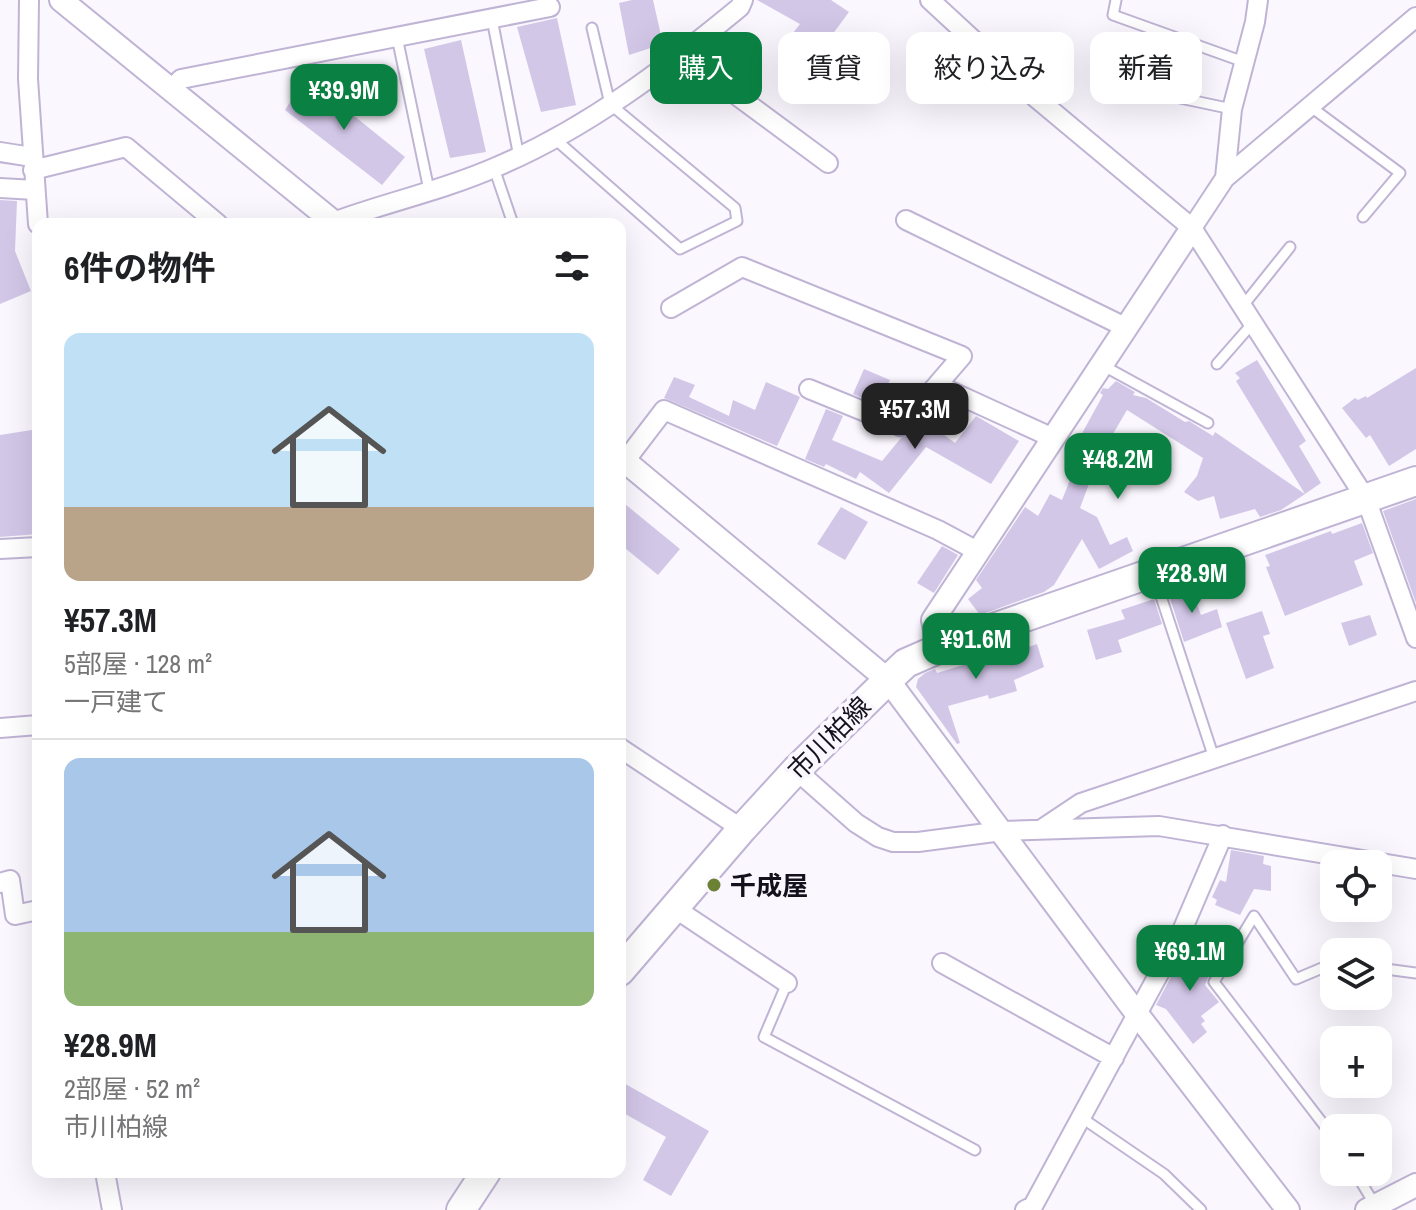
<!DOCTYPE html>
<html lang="ja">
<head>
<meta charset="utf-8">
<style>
  :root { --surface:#fff; --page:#f6f6f6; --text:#202124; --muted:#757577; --line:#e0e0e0; --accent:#0b8043 }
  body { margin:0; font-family:"Archivo Narrow","Noto Sans JP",sans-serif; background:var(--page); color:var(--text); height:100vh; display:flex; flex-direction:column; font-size:30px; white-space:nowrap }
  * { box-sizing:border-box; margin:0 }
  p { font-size:26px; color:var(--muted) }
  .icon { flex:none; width:44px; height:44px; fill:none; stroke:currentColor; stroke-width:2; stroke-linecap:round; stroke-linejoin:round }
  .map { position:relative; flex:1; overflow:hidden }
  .details { position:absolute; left:32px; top:218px; width:594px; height:960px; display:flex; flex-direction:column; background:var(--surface); border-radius:16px; box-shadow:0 8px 32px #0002 }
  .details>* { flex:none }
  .banner { position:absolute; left:650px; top:32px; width:646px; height:72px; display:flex; gap:16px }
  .buttons { position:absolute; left:1320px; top:850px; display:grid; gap:16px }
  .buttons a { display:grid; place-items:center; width:72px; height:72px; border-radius:16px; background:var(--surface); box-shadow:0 8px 32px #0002; font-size:40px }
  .price { position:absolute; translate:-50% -68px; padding:0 18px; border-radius:16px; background:var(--accent); color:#fff; font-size:26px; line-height:52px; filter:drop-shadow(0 2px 4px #0008) }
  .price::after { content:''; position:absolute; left:50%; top:48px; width:24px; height:18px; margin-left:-12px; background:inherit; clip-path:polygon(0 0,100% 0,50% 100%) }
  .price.current { background:#222; color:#fff }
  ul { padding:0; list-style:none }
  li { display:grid; align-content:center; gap:16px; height:424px; padding:0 32px }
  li+li { border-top:2px solid var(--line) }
  li span { display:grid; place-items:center; height:248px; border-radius:16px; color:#555 }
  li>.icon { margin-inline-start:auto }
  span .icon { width:144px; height:144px; fill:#fffc; stroke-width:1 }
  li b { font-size:34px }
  h2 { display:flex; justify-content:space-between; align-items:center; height:96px; padding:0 32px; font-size:34px }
  .tag { padding:0 28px; border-radius:16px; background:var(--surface); box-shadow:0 8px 32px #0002; font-size:28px; line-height:72px }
  .tag.current { background:var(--accent); color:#fff }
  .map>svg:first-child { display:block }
  .building { fill:#d3c7e8 }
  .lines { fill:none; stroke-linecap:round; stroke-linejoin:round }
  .service-casing { stroke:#c0b4d5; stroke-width:13 }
  .minor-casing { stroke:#c0b4d5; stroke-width:22 }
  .tertiary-casing { stroke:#c0b4d5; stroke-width:26 }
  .primary-casing { stroke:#c0b4d5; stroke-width:32 }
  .service { stroke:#fff; stroke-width:9 }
  .minor { stroke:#fff; stroke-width:18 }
  .tertiary { stroke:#fff; stroke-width:22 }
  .primary { stroke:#fff; stroke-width:28 }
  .poi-dot { fill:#6b8234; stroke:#faf7fe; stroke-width:3 }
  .labels { text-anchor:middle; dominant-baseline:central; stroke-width:7; stroke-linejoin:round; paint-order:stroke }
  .street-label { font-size:26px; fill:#15111c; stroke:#faf7fe }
  .poi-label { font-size:26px; font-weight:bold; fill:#15111c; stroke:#faf7fe; text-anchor:start }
</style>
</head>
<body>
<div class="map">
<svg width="1416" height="1210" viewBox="0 0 1416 1210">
  <rect width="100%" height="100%" fill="#faf7fe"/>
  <path class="building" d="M632,0h21l10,44 -34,11 -10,-52z
    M757,0h74l18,12 -17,23 16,11 -12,17 -43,-30 7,-9z
    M557,18l19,87 -35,7 -24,-85z
    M461,40l25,112 -36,6 -26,-109z
    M306,77l99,80 -23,28 -97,-75z
    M0,200l17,1 -2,50 16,40 -31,13z
    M1257,360l49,81 -7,5 22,37 -16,11 -69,-113 4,-3 -5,-5z
    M1416,368v81l-27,17 -19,-31 -4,3 -24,-30 13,-10 3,2 8,-4 1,2z
    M864,369l26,11 -12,24 -25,-10z
    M674,377l21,8 -6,12 40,19 4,-16 22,10 11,-28 34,15 -23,49 -113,-48z
    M1116,381l19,11 -2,3 13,3 39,24 4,-1 24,15 2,-4 90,62 -24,16 -21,7 -5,-8 -35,10 -6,-23 -16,5 -14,-9 13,-16 6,-18 -76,-48 -24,41 19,9 -6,19 -2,3 -21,-9 -13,35 17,9 13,28 17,-8 6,14 -34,18 -17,-30 -28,46 -10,7 -64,23 -12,-16 14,-11 -6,-8 49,-73 13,9 12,-22 12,6 12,-30 -7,-3 3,-7 -2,-1 35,-64 -3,-2 3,-5 5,1z
    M826,409l17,7 -11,24 50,21 19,-23 8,-4 14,-15 32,24 21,-27 43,25 -28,43 -65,-37 -37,46 -29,-21 -4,7 -30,-15 -2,3 -19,-8z
    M38,429v105l-38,3v-102z
    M1416,499v104l-33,-92z
    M620,500l60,49 -22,26 -38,-31z
    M841,507l27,15 -23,38 -28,-16z
    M1362,523l11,30 -19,8 9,24 -78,31 -19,-49 4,-1 -5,-11 66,-24 1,3z
    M942,546l16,9 -24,38 -17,-10z
    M1189,584l12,31 16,-6 5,18 -38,15 -16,-50z
    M1154,599l8,25 -44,16 4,12 -26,8 -9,-30 38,-11 -4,-9z
    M1262,611l8,23 -7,2 11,32 -28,11 -20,-56z
    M1370,615l7,20 -28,11 -8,-23z
    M1037,644l7,23 -30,13 3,11 -28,8 -1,-4 -40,11 12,37 -3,1 -41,-57 2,-8 7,-6 10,-4 2,4 42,-13 -3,-8 19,-6 3,12z
    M1231,850l33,6 -1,8 8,2v25l-17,-2 -14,26 -25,-10 2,-5 -5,-3 8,-17 6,2z
    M1188,945l28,12 -11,28 14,17 -18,14 4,5 -4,3 6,8 -14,12 -27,-35 -10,-4z
    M620,1081l89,50 -38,65 -28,-16 23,-43 -46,-26z"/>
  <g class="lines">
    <g class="service-casing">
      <path id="service" d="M1116,0l-3,15 131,47
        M492,19l27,138
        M397,37l32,153
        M1180,98l52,11
        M1311,107l89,66 -37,44
        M555,139l125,110 57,-28 -2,-13 -125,-104 -18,-76
        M494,168l19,56
        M1242,307l48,-60
        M1217,364l35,-40
        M1102,365l106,58
        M1154,575l60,183
        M1181,933l49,22
        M1334,963l-38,16 -42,-63 -40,66 120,156
        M1378,968l38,5
        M787,983l-23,54 211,113
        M1082,1118l82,56 37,36
        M1355,1172l20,33"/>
    </g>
    <g class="minor-casing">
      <path id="minor" d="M29,0l-1,79 10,145
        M930,0l105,97 157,131 174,271 50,139
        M682,55l146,108
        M171,90l10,-11 369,-72
        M0,152l32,5
        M33,170l93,-23 92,77
        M1225,178l7,-69 23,-87 3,-22
        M0,188l35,2
        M906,220l221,108
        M328,224c55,-21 114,-33 168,-57 90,-38 169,-98 244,-160l3,-7
        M1192,228l33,-50 191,-161
        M671,308l71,-41 220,89 -25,29 116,53
        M809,389l91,37 37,-41
        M625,461l39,-51 274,120 41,22
        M0,549l38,-2
        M0,728l38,-3
        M620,748l122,81
        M796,770l60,53 22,14 15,5h25l84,-11 157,-5 257,43
        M1042,829l39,-26 335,-112
        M0,883l10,-3 5,35 23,-5
        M673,907l114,76
        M942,963l172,95
        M105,1172l7,38
        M1025,1210l8,-4 148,-273 42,-98"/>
    </g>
    <g class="tertiary-casing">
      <path id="tertiary" d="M61,0l275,224
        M620,457l268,223 249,334 151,196
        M939,648l-6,-28 259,-392
        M1367,1210l49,-25"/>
    </g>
    <g class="primary-casing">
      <path id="primary" d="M620,971l122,-142 54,-59 92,-90 18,-17 53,-23 457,-159
        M461,1210l25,-38"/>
    </g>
    <use href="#service" class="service"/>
    <use href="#minor" class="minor"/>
    <use href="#tertiary" class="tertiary"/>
    <use href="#primary" class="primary"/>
  </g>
  <circle class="poi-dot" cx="714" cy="885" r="8"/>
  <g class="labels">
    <g class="street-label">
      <text transform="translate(829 738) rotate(-45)">市川柏線</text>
    </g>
    <g class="poi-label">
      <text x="730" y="885">千成屋</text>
    </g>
  </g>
</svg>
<div class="buttons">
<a><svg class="icon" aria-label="locate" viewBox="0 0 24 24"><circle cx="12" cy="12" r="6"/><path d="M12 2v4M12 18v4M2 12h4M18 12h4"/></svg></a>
<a><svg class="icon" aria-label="layers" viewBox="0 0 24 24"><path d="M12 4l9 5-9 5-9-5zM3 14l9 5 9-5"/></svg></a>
<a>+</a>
<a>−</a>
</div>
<b class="price" style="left:344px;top:132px">¥39.9M</b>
<b class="price current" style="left:915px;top:451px">¥57.3M</b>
<b class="price" style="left:1118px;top:501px">¥48.2M</b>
<b class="price" style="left:1192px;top:615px">¥28.9M</b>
<b class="price" style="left:976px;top:681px">¥91.6M</b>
<b class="price" style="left:1190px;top:993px">¥69.1M</b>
<div class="banner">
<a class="tag current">購入</a>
<a class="tag">賃貸</a>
<a class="tag">絞り込み</a>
<a class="tag">新着</a>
</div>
<section class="details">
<h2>6件の物件<svg class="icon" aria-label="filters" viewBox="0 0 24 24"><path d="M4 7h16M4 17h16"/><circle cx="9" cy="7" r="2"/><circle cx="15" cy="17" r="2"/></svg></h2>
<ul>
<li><span style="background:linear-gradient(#bfe0f5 70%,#b9a48a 0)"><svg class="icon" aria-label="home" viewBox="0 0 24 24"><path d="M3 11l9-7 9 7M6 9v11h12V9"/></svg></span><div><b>¥57.3M</b><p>5部屋 · 128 m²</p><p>一戸建て</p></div></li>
<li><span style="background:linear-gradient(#a9c7e8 70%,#8fb573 0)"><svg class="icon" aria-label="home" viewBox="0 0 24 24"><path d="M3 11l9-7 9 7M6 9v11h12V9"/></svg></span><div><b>¥28.9M</b><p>2部屋 · 52 m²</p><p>市川柏線</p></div></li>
</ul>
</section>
</div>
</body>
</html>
